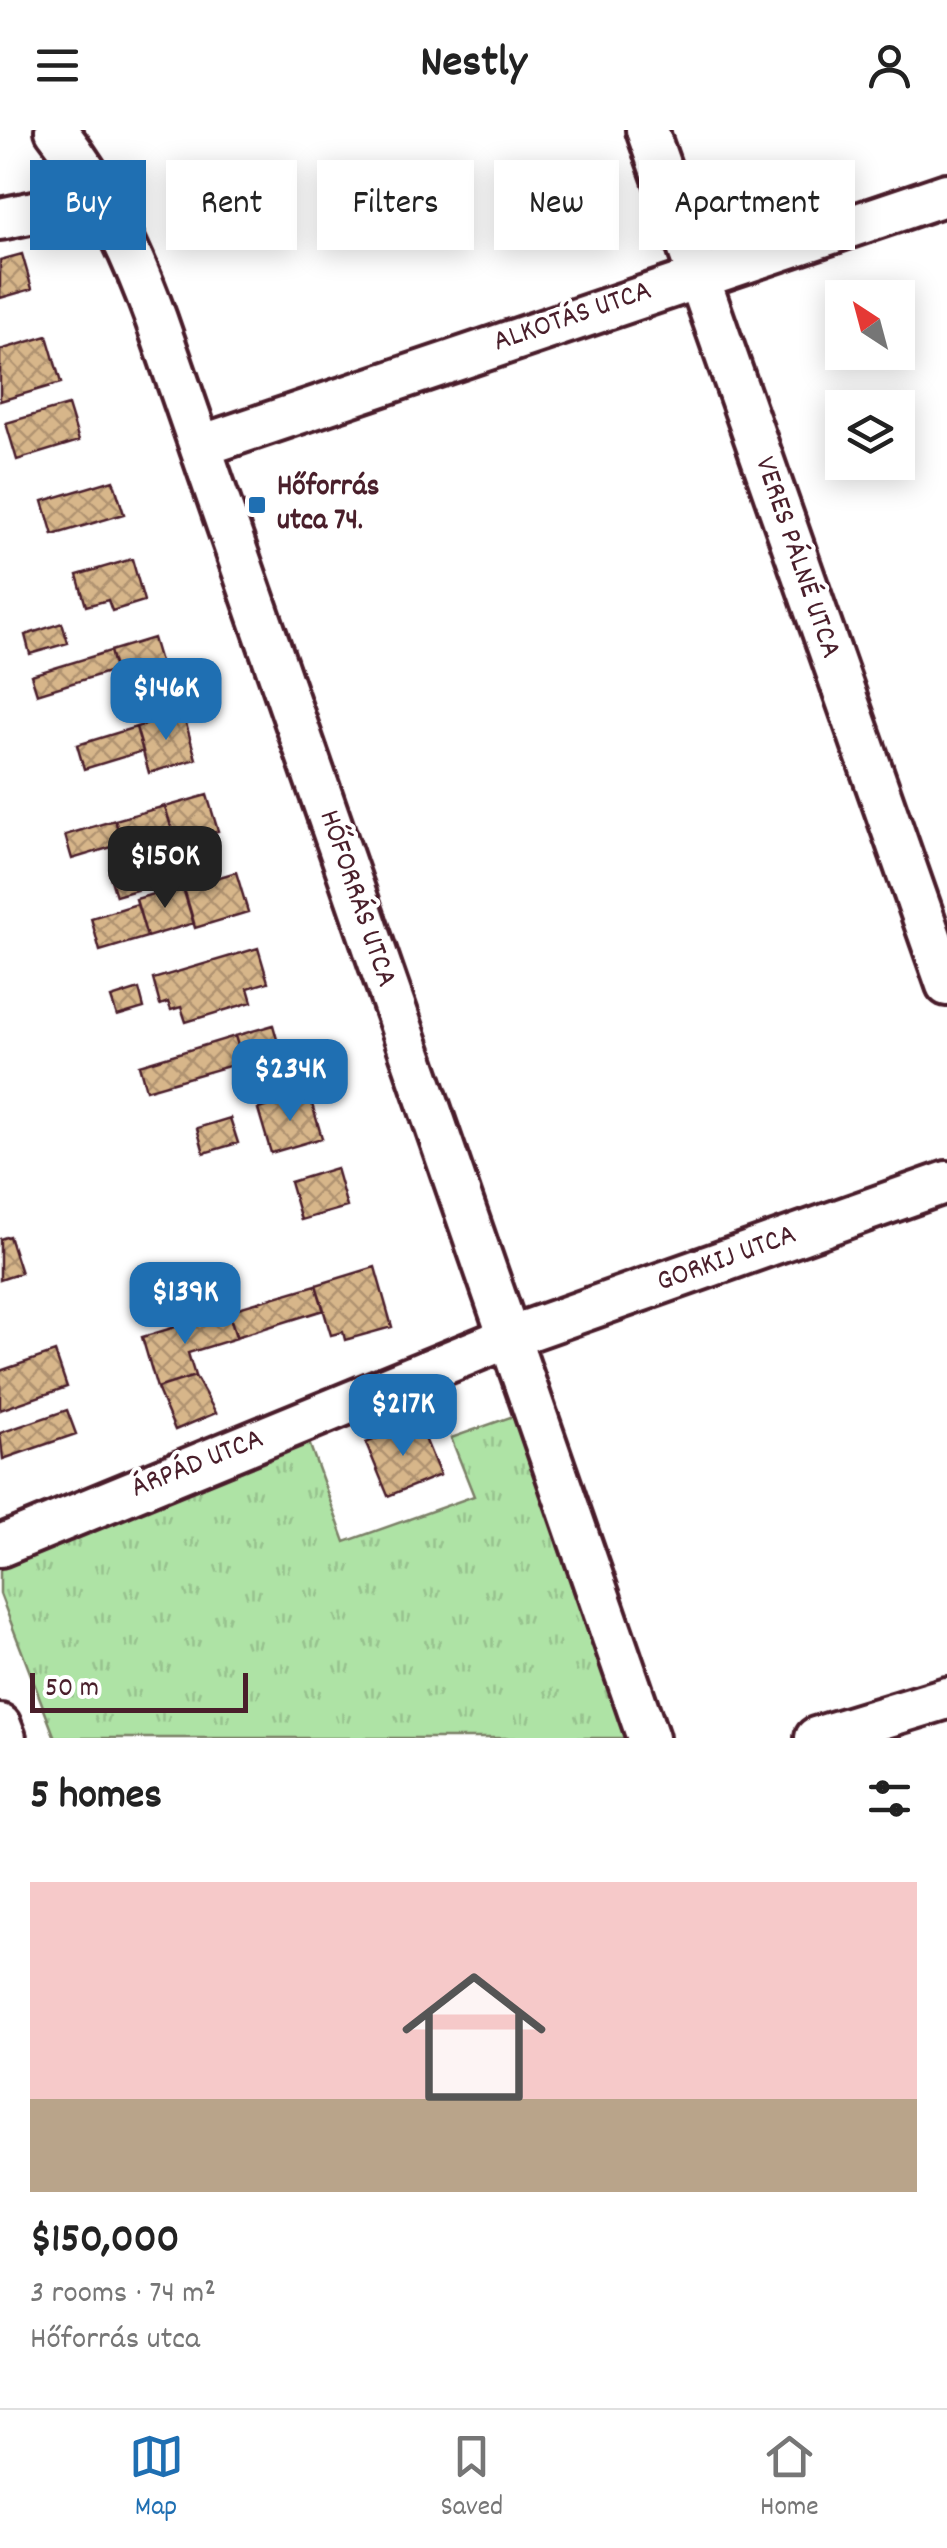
<!DOCTYPE html>
<html lang="en">
<head>
<meta charset="utf-8">
<style>
  :root { --surface:#fff; --page:#f2f2f2; --text:#222; --muted:#767676; --line:#e0e0e0; --accent:#1f6fb2 }
  body { margin:0; font-family:Dekko,sans-serif; background:var(--page); color:var(--text); height:100vh; display:flex; flex-direction:column; font-size:38px; white-space:nowrap }
  * { box-sizing:border-box; margin:0 }
  p { font-size:32px; color:var(--muted) }
  .icon { flex:none; width:55px; height:55px; fill:none; stroke:currentColor; stroke-width:2; stroke-linecap:round; stroke-linejoin:round }
  .map { position:relative; height:1608px; overflow:hidden }
  .sheet { display:flex; flex-direction:column; background:var(--surface); flex:1 }
  .sheet>* { flex:none }
  .guide { position:absolute; left:30px; top:30px; width:888px; height:90px; display:flex; gap:20px }
  .needle { width:65px; rotate:324deg }
  .buttons { position:absolute; left:825px; top:150px; display:grid; gap:20px }
  .buttons a { display:grid; place-items:center; width:90px; height:90px; border-radius:0px; background:var(--surface); box-shadow:0 5px 25px #0003; font-size:50px }
  .scale { position:absolute; left:30px; bottom:25px; width:218px; box-sizing:border-box; padding-left:10px; border:5px solid #4a1f2b; border-top:0; font-size:28px; line-height:35px; white-space:nowrap; color:#4a1f2b; -webkit-text-stroke:8px #fff; paint-order:stroke }
  .price { position:absolute; translate:-50% -85px; padding:0 22px; border-radius:20px; background:var(--accent); color:#fff; font-size:32px; line-height:65px; filter:drop-shadow(0 2px 5px #0008) }
  .price::after { content:''; position:absolute; left:50%; top:60px; width:30px; height:22px; margin-left:-15px; background:inherit; clip-path:polygon(0 0,100% 0,50% 100%) }
  .price.current { background:#222; color:#fff }
  ul { padding:0; list-style:none }
  li { display:grid; align-content:center; gap:20px; height:530px; padding:0 30px }
  li span { display:grid; place-items:center; height:310px; border-radius:0px; color:#555 }
  li>.icon { margin-inline-start:auto }
  span .icon { width:180px; height:180px; fill:#fffc; stroke-width:1 }
  li b { font-size:42px }
  h2 { display:flex; justify-content:space-between; align-items:center; height:120px; padding:0 30px; font-size:42px }
  .tag { padding:0 35px; border-radius:0px; background:var(--surface); box-shadow:0 5px 25px #0003; font-size:35px; line-height:90px }
  .tag.current { background:var(--accent); color:#fff }
  header { display:flex; justify-content:space-between; align-items:center; height:130px; padding:0 30px; background:var(--surface); font-size:45px; font-weight:700 }
  .dock { display:flex; justify-content:space-around; align-items:center; height:140px; border-top:2px solid var(--line); background:var(--surface); font-size:28px; color:var(--muted) }
  .dock a { display:grid; justify-items:center; gap:5px }
  .dock .current { color:var(--accent) }
  .map>svg:first-child { display:block }
  .grass { fill:url(#grass-tufts); stroke:#7c8168; stroke-width:2.5 }
  .building { fill:url(#building-cross-hatch); stroke:#4a1f2b; stroke-width:2.5 }
  .lines { fill:none; stroke-linecap:round; stroke-linejoin:round }
  .minor-casing { stroke:#4a1f2b; stroke-width:48 }
  .minor { stroke:#fff; stroke-width:40 }
  .poi-dot { fill:#1f6fb2; stroke:#fff; stroke-width:4 }
  .labels { text-anchor:middle; dominant-baseline:central; stroke-width:8; stroke-linejoin:round; paint-order:stroke }
  .street-label { font-size:30px; fill:#4a1f2b; stroke:#fff }
  .poi-label { font-size:30px; font-weight:bold; fill:#4a1f2b; stroke:#fff; text-anchor:start }
</style>
</head>
<body>
<header><svg class="icon" aria-label="menu" viewBox="0 0 24 24"><path d="M4 6h16M4 12h16M4 18h16"/></svg>Nestly<svg class="icon" aria-label="person" viewBox="0 0 24 24"><circle cx="12" cy="8" r="4"/><path d="M4 21q1-7 8-7t8 7"/></svg></header>
<div class="map">
<svg width="947" height="1608" viewBox="0 0 947 1608">
  <defs>
    <pattern id="grass-tufts" width="24" height="20" patternUnits="userSpaceOnUse" patternTransform="scale(2.5)"><rect width="24" height="20" fill="#aee3a5"/><path d="M3 7l-1-3M5 7V3M7 7l1-3M15 17l-1-3M17 17v-4M19 17l1-3" fill="none" stroke="#97c28e"/></pattern>
    <pattern id="building-cross-hatch" width="8" height="8" patternUnits="userSpaceOnUse" patternTransform="scale(2.5)"><rect width="8" height="8" fill="#d7b68a"/><path d="M0 0l8 8M0 8l8-8" fill="none" stroke="#b09371"/></pattern>
  </defs>
  <rect width="100%" height="100%" fill="#fff"/>
  <filter id="ink" filterUnits="userSpaceOnUse"><feTurbulence type="fractalNoise" baseFrequency=".01" numOctaves="2"/><feDisplacementMap in="SourceGraphic" scale="20" xChannelSelector="R" yChannelSelector="G"/><feConvolveMatrix kernelMatrix="1 2 1 2 8 2 1 2 1" color-interpolation-filters="sRGB"/></filter>
  <g filter="url(#ink)">
    <path class="grass" d="M516,1285l113,323h-574l-55,-144v-30l307,-127 38,105 129,-46 -23,-58z"/>
    <path class="building" d="M22,124l10,35 -32,9v-38z
      M47,206l14,47 -61,18v-51z
      M68,275l11,36 -62,19 -11,-37z
      M113,350l11,34 -71,21 -10,-34z
      M132,429l12,42 -32,10 -4,-11 -22,6 -9,-31z
      M62,493l6,20 -38,11 -5,-19z
      M153,508l13,44 -43,13 -13,-44z
      M110,521l5,19 -78,24 -6,-19z
      M183,583l13,46 -47,14 -13,-46z
      M136,597l7,24 -59,18 -7,-24z
      M207,665l11,36 -42,12 -11,-36z
      M165,676l11,37 -49,15 -12,-38z
      M115,690l7,24 -50,15 -7,-24z
      M150,731l7,23 -41,12 -7,-23z
      M236,742l12,40 -53,16 -12,-40z
      M183,755l11,38 -47,14 -11,-38z
      M137,774l10,33 -47,14 -9,-33z
      M258,818l10,34 -20,6 4,14 -66,20 -5,-15 -10,3 -3,-8 -8,3 -7,-26z
      M139,859l5,19 -27,8 -6,-18z
      M273,895l7,25 -37,12 -8,-26z
      M235,906l8,26 -97,28 -7,-25z
      M309,964l13,44 -51,15 -13,-44z
      M230,988l8,25 -34,10 -7,-25z
      M336,1038l11,39 -46,13 -11,-38z
      M9,1106l12,37 -21,7v-41z
      M375,1137l17,60 -47,13 -2,-8 -12,3 -15,-50z
      M316,1155l8,25 -88,27 -8,-26z
      M228,1181l9,27 -49,15 7,23 -38,12 -15,-51z
      M55,1222l12,35 -67,23v-39z
      M195,1246l21,37 -41,17 -18,-42z
      M67,1280l9,24 -73,25 -3,-26z
      M418,1291l22,54 -52,21 -22,-53z"/>
    <g class="lines">
      <g class="minor-casing">
        <path id="minor" d="M56,0c45,57 75,120 100,189l492,1419
          M647,0l300,855
          M0,89l103,-21
          M201,316l746,-252
          M0,1416l507,-208 440,-156
          M0,1595l5,13
          M816,1608l131,-40"/>
      </g>
      <use href="#minor" class="minor"/>
    </g>
  </g>
  <rect class="poi-dot" x="247" y="365" width="20" height="20" rx="5"/>
  <g class="labels">
    <g class="street-label">
      <text transform="translate(573 188) rotate(-19)">ALKOTÁS UTCA</text>
      <text transform="translate(796 428) rotate(71)">VERES PÁLNÉ UTCA</text>
      <text transform="translate(356 769) rotate(71)">HŐFORRÁS UTCA</text>
      <text transform="translate(727 1130) rotate(-20)">GORKIJ UTCA</text>
      <text transform="translate(198 1335) rotate(-22)">ÁRPÁD UTCA</text>
    </g>
    <g class="poi-label">
      <text x="277" y="358">Hőforrás<tspan x="277" dy="34">utca 74.</tspan></text>
    </g>
  </g>
</svg>
<div class="buttons">
<a><svg class="needle" viewBox="-14 -14 28 28"><path d="M0-13l5 13h-10z" fill="#e53935"/><path d="M0 13l5-13h-10z" fill="#767676"/></svg></a>
<a><svg class="icon" aria-label="layers" viewBox="0 0 24 24"><path d="M12 4l9 5-9 5-9-5zM3 14l9 5 9-5"/></svg></a>
</div>
<div class="scale">50 m</div>
<b class="price" style="left:166px;top:613px">$146K</b>
<b class="price current" style="left:165px;top:781px">$150K</b>
<b class="price" style="left:290px;top:994px">$234K</b>
<b class="price" style="left:185px;top:1217px">$139K</b>
<b class="price" style="left:403px;top:1329px">$217K</b>
<div class="guide">
<a class="tag current">Buy</a>
<a class="tag">Rent</a>
<a class="tag">Filters</a>
<a class="tag">New</a>
<a class="tag">Apartment</a>
</div>
</div>
<section class="sheet">
<h2>5 homes<svg class="icon" aria-label="filters" viewBox="0 0 24 24"><path d="M4 7h16M4 17h16"/><circle cx="9" cy="7" r="2"/><circle cx="15" cy="17" r="2"/></svg></h2>
<ul>
<li><span style="background:linear-gradient(#f6c9c9 70%,#b9a48a 0)"><svg class="icon" aria-label="home" viewBox="0 0 24 24"><path d="M3 11l9-7 9 7M6 9v11h12V9"/></svg></span><div><b>$150,000</b><p>3 rooms · 74 m²</p><p>Hőforrás utca</p></div></li>
</ul>
</section>
<nav class="dock">
<a class="current"><svg class="icon" aria-label="map" viewBox="0 0 24 24"><path d="M3 6l6-2 6 2 6-2v14l-6 2-6-2-6 2zM9 4v14M15 6v14"/></svg>Map</a>
<a><svg class="icon" aria-label="saved" viewBox="0 0 24 24"><path d="M7 4h10v16l-5-4-5 4z"/></svg>Saved</a>
<a><svg class="icon" aria-label="home" viewBox="0 0 24 24"><path d="M3 11l9-7 9 7M6 9v11h12V9"/></svg>Home</a>
</nav>
</body>
</html>
